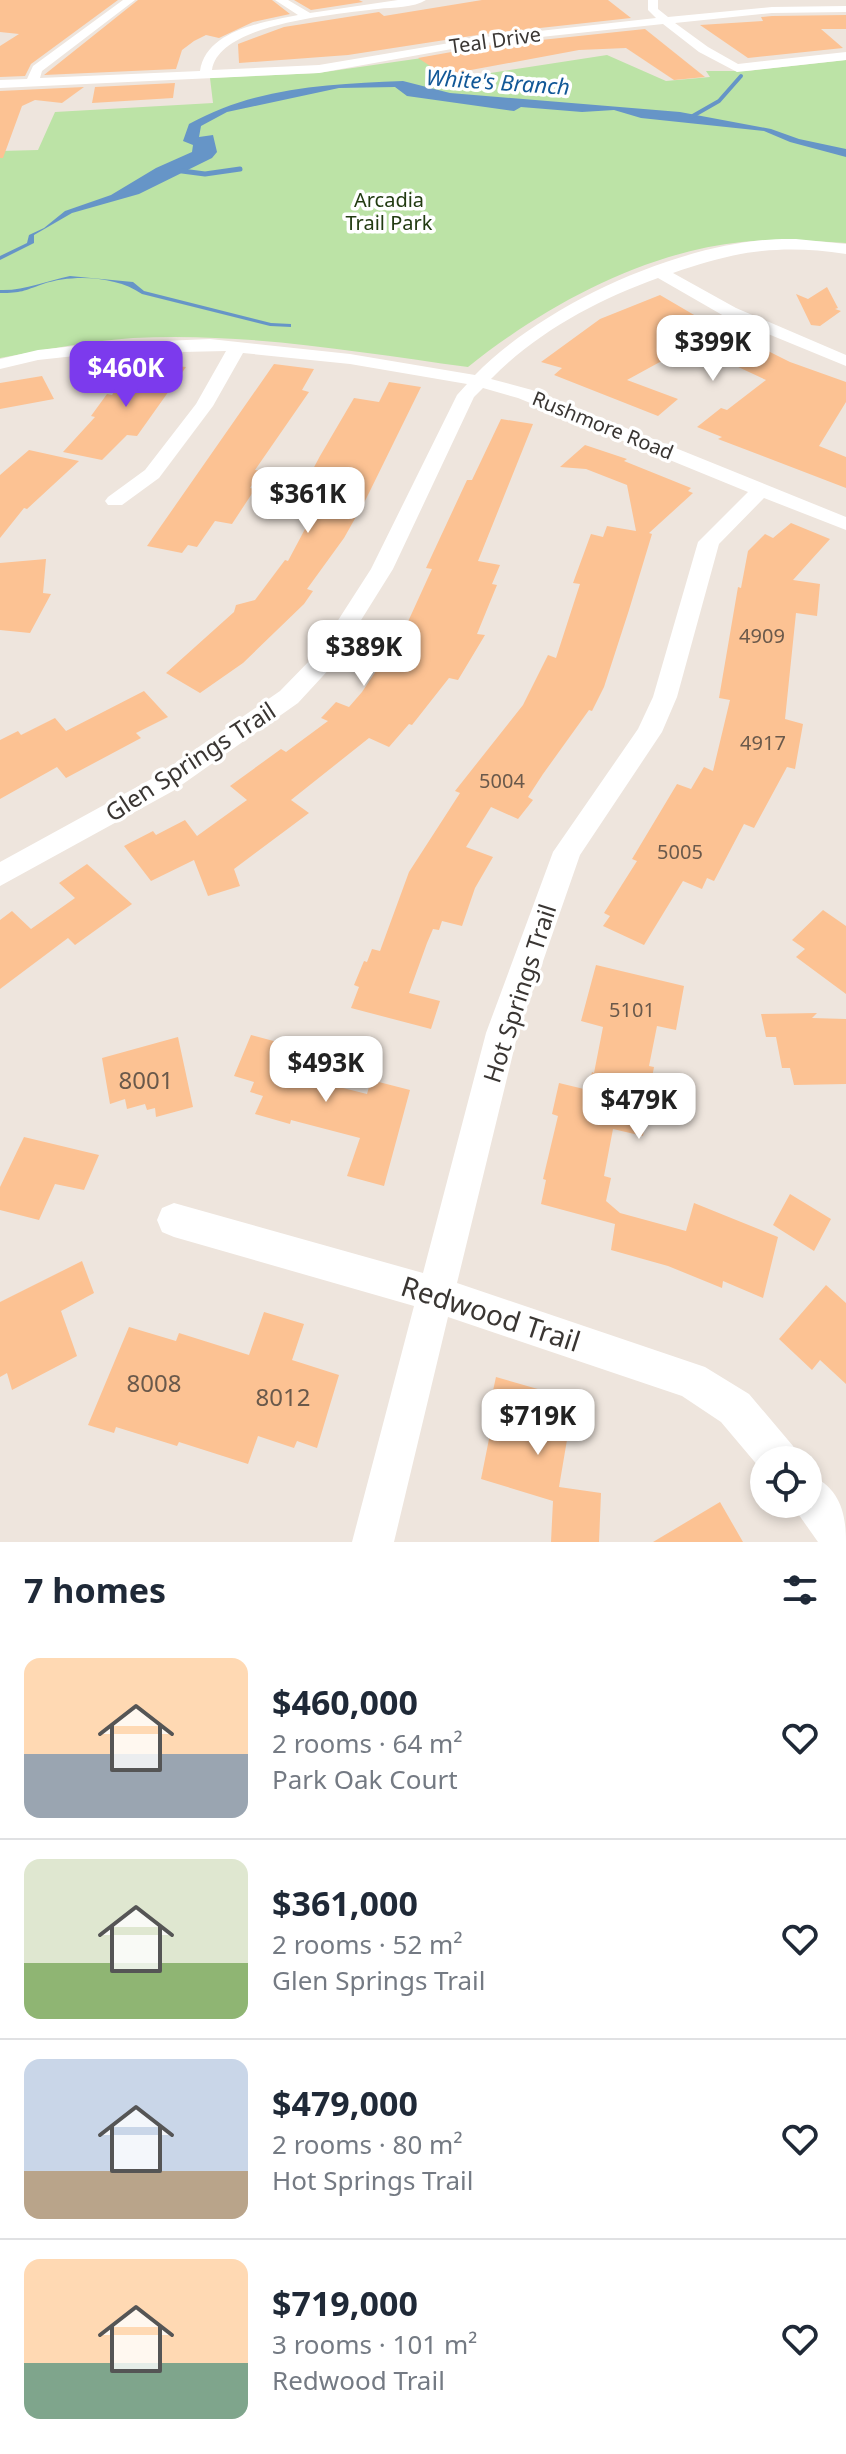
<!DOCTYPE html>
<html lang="en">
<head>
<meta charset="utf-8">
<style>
  :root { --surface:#fff; --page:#f6f6f7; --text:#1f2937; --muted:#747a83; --line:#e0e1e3; --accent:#7c3aed }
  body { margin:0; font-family:"Noto Sans",sans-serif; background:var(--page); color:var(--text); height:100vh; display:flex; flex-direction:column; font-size:30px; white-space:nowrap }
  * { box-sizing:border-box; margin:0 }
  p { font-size:26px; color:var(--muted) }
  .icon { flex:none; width:44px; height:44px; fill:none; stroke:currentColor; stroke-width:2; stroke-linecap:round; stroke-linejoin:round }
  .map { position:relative; height:1542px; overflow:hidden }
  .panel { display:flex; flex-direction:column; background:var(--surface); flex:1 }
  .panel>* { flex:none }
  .tools { position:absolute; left:750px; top:1446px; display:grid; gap:16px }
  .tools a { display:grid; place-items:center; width:72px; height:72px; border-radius:50%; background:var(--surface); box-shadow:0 4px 12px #0003; font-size:40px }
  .price { position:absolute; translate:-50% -68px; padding:0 18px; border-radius:16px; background:#fff; color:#222; font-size:26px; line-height:52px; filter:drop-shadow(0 2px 4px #0008) }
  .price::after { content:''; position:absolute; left:50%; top:48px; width:24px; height:18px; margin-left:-12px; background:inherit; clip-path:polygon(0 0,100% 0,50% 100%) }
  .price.current { background:var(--accent); color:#fff }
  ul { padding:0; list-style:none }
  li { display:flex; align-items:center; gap:24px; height:200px; padding:0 24px }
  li+li { border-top:2px solid var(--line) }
  li span { display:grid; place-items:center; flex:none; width:224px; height:160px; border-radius:16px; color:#555 }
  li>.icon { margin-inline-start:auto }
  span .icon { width:96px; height:96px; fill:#fffc; stroke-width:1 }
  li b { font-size:34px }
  h2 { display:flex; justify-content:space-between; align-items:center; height:96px; padding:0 24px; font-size:34px }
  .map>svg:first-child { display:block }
  .green { fill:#bce3a6 }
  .water { fill:#6695c7 }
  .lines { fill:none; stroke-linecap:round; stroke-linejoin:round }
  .stream-far1 { stroke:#6695c7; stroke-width:4 }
  .stream { stroke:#6695c7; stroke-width:5 }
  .building { fill:#fcc293 }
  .street { fill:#fff; fill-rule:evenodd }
  .labels { text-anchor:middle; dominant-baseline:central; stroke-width:7; stroke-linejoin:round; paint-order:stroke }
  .far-street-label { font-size:20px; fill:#3a3633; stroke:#fff }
  .far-park-label { font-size:20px; fill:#223b11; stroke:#fff }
  .number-label { font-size:20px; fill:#6a594b }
  .far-water-label { font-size:22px; font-style:italic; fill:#125897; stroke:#fff }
  .street-label { font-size:24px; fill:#3a3633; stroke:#fff }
  .near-number-label { font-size:24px; fill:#6a594b }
  .near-street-label { font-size:28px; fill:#3a3633; stroke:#fff }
</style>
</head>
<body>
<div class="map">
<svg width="846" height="1542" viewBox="0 0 846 1542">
  <rect width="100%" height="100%" fill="#eee5dd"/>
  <path class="green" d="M607,55l59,26 44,-4 -4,-6h41l99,-11v183c-35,-2 -69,-5 -104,-1 -98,10 -198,64 -274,125 -110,-15 -223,-35 -335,-29 -45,3 -89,12 -133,20v-207l38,-1 17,-38 158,-9 -3,-25 108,-5 104,-15 29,21z"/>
  <path class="water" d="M403,81l47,12 230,19 91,17 28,10 47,10v8l-56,-15 -26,-11 -123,-13 -27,-8 -32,2 -61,-5 -7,4 -107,-15 -12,-9 -56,1 -112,24 -26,14 -2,11 14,-2 4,17 -5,6 -73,36 -67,19 -38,22v8l-34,17v-4l27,-13 2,-8 15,-7 21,-17 46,-16 45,-27 36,-16 1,-7 -10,-4 6,-17c67,-37 139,-40 214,-43z
    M70,276l63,6 11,9 127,32 20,1v3l-21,-1 -128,-32c-26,-18 -69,-20 -99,-10 -20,7 -21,9 -43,9v-3c24,1 46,-9 70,-14z"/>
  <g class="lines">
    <path class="stream-far1" d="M691,117l28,-16 22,-25"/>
    <path class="stream" d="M182,171l23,3 35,-5"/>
  </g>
  <path class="building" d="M0,0h118l-87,64 -6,12 -25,1v-31l19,-12 -19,-2z
    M138,0h134l18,14 -37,8 -34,16 -13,-3 -12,6 -12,9 -6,19 -132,6z
    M294,0h65l4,2 -52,8z
    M482,0h126l23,18 -147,16 -136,21 -109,8 -1,-19 46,-17 95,-15 5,4z
    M846,15v14h-25l22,19 -95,10 -48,-33 63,-4 -2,-4 11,-1z
    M645,29l60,48 -31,3 -48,-32 -47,2 -135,25 -26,-17 67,-12z
    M175,83l-2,15 -81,5 3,-16z
    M84,87l-22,16 -27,-3 -13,6 -19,52h-3v-67z
    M827,287l11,21 -3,1 6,2 -21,15 -9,-1 -15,-31 12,5z
    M660,295l70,41 4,-2 56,28 56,20v20l-27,44 27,11v31l-128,-49 4,-2 -25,-10 24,-19 6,2 39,-30 -75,-35 -64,35 51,19 -20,17 -104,-41 8,-7 -21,-6 59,-43z
    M135,362l51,5 -49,69 -10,-1 -25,25 -39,-8 32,-35 -4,-1 16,-22 5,1z
    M274,364l40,5 -12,21 7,2 -54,78 6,1 -11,17 5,1 -23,35 -17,-3 -18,26 -9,-2 -6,8 -35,-7z
    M42,376l12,23 -54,10v-26z
    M389,382l32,5 -55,112 -22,39 -37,51 6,2 -9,13 -61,59 -43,30 -34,-20 68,-61 2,-7 19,-5 30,-40 3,1 25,-47 -22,-4 29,-54 34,-58 25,4z
    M501,419l32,5 -55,137 22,4 -8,19 5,1 -20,49 8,1 -27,45 -9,-2 -37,47 -3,-1 -20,23 -20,-9 -78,62 18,13 -75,56 6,17 -32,10 -14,-36 -43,21 -27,-35 29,-15 3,4 29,-15 12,16 50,-36 -17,-14 51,-37 5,3 42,-31 -7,-3 15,-16 13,5 13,-15 44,-66 26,-57 -6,-1 41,-88h5z
    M585,445l42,14 -3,2 67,27 -3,3 5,2 -44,40 3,1 -23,76 -25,77 -12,24 -3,-1 -46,64 -15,23 5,3 -15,19 -27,-12 -25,40 27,10 -18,31 -13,38 -20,-5 -3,9 -6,-1 -6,14 -18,50 31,8 -9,28 -80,-21 8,-21 -5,-2 10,-24 3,1 5,-13 8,2 29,-79 51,-79 -5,-2 68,-86 25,-50 8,3 24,-74 -7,-1 18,-49 12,3 4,-11 29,5 -9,-46 -41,-16 -26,-2z
    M29,450l50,11 -52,48 -3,-1 -24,30v-63z
    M791,523l39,16 -37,41 27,4 -3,32 -21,-3 -11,106 18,5 -8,45 -8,-2 -33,61 -10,-4 -30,57 -7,-3 -5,11 -19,-8 -39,64 -41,-19 7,-10 -6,-3 33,-52 -5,-2 45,-75 14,5 13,-22 9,4 17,-71 -11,-2 19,-111 3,1 7,-37 17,-17 8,4z
    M46,559l-3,34 8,1 -21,39 -30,-3v-67z
    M144,691l24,26 -32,16 5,5 -75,40 -9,-11 -57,32v-59l18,-9 3,4 34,-17 11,13z
    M87,864l45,40 -57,41 -7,-7 -68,51v-69l12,-9 19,18 44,-31 -16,-15z
    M823,910l23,16v68l-50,-37 9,-8 -13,-9z
    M596,965l88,21 -8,44 -19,-4 -8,40 5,1 -3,16 5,1 -4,28 -5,-1 -4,25 -30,-7 -9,47 7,2 -5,23 14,12 66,18 8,-28 84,34 -15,61 -40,-17 -1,7 -54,-22 -57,-16 4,-26 -74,-20 5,-24 -3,-1 15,-63 -6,-2 7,-31 29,7 4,-18 2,1 9,-46 -22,-6z
    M817,1013l-5,5 34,1v65l-52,1 -4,-17h-8l-6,-31h-10l-5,-23z
    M251,1035l67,18 -11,26 60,15 4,-14 39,10 -26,96 -37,-10 13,-38 -69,-18 -1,4 -35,-10 8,-18 -13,-4 4,-10 -20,-6z
    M178,1037l15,70 -37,10 -1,-9 -8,2 -2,-6 -18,5 -2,-10 -15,5 -8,-46z
    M24,1137l75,18 -15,35 -29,-6 -16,36 -39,-10v-23z
    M790,1194l41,25 -17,32 -41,-26z
    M82,1261l12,32 -33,18 16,45 -65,34 -5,-17 -7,4v-75z
    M826,1285l20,18v81l-26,-24 -8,10 -33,-31z
    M264,1312l40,12 -12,36 47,15 -22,73 -20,-7 -3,7 -36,-12 -10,28 -69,-22 -2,4 -61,-19 -2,6 -26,-8 41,-98 47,14 3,-8 70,22z
    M496,1377l73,21 -6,35 5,1 -9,53 42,6 -2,49h-48l2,-41 -72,-22 10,-50 -6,-2z
    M720,1502l23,40h-90z"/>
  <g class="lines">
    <path class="street" d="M123,0h12l-93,71 -2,7 160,-7c6,-41 64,-49 98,-56l-23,-15h13l22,13 88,-13h28c-12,8 -33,7 -48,9 -39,5 -159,14 -166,61l107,-5 166,-28 171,-19 -8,-8v-10h10v9l10,8 104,-10 74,-1v6l-74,1 -97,10 33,24 30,17 108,-12v8l-109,12 -38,-20 -36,-28 -178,19 -166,30 -319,15v-8l27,-1 6,-13z
      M796,239l50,5v10c-66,-10 -111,-3 -173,19l63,35 110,47v11l-122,-50 -66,-38c-61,22 -121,54 -167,101l41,11 314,127v13l-82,-32 -45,46 -42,153 -15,35 -82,123 -62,178 -61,250 248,84 44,27 44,52 6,14h-35v13l-43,-51 -39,-26 -234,-79 -54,225h-42l62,-236 -240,-69 -12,-5 -5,-12 5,-12 12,-5 249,70 63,-240 67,-181 85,-123 15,-32 45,-155 50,-50 -230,-94 -35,-10 -9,9 -81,172 -60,96 -35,38 -125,88 -173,95v-24l155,-85 125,-86 37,-38 54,-84 86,-174 10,-11 -117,-20 -107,-11 -30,53 -54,72 -37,27h-14l-3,-4 3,-4 37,-27 51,-66 30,-53 -133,3 -55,6 -38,9v-10l38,-9 55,-6 117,-5 140,15 125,21c72,-74 218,-139 321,-136z
      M808,1474c31,13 38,37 38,68h-28l-24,-34 -2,-4h16z"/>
  </g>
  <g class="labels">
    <g class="far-street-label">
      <text transform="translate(495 40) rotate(-8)">Teal Drive</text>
      <text transform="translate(603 425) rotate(22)">Rushmore Road</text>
    </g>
    <g class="far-park-label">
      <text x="389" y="199">Arcadia<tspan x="389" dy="23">Trail Park</tspan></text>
    </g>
    <g class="number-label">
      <text x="762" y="635">4909</text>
      <text x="763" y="742">4917</text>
      <text x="502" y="780">5004</text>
      <text x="680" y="851">5005</text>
      <text x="632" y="1009">5101</text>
    </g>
    <g class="far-water-label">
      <text transform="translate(498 81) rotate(4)">White's Branch</text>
    </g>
    <g class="street-label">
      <text transform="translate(190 761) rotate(-33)">Glen Springs Trail</text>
      <text transform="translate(519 993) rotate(-72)">Hot Springs Trail</text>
    </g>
    <g class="near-number-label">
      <text x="146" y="1079">8001</text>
      <text x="154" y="1382">8008</text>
      <text x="283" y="1396">8012</text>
    </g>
    <g class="near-street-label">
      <text transform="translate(491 1313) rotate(18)">Redwood Trail</text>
    </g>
  </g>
</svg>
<div class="tools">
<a><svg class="icon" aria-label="locate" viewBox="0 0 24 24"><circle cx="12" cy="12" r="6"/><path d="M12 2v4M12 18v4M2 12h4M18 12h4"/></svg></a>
</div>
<b class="price" style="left:713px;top:383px">$399K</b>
<b class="price current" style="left:126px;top:409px">$460K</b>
<b class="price" style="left:308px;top:535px">$361K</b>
<b class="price" style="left:364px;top:688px">$389K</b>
<b class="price" style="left:326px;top:1104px">$493K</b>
<b class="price" style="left:639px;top:1141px">$479K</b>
<b class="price" style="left:538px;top:1457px">$719K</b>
</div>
<section class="panel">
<h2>7 homes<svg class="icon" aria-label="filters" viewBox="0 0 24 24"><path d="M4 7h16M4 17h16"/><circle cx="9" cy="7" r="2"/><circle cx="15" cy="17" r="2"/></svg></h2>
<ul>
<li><span style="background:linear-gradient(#ffd9b3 60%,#9aa5b1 0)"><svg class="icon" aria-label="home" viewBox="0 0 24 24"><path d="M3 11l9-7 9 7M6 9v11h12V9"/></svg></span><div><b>$460,000</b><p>2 rooms · 64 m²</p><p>Park Oak Court</p></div><svg class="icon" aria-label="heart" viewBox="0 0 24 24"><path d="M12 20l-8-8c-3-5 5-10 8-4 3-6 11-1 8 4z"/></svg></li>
<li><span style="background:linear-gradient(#dfe7d0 65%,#8fb573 0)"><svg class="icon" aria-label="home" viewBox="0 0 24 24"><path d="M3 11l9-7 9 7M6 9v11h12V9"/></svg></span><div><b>$361,000</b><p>2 rooms · 52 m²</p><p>Glen Springs Trail</p></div><svg class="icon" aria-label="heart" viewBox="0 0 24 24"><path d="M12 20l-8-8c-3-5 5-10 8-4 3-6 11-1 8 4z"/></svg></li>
<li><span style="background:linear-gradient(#c9d6e8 70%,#b9a48a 0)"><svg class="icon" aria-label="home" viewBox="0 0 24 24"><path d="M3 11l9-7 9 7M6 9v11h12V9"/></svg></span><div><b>$479,000</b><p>2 rooms · 80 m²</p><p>Hot Springs Trail</p></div><svg class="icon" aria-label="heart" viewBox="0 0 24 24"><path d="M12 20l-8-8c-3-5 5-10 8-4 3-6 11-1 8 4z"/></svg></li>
<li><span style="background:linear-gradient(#ffd9b3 65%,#7fa58c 0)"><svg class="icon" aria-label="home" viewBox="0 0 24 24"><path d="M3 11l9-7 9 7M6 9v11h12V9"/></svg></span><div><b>$719,000</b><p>3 rooms · 101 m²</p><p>Redwood Trail</p></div><svg class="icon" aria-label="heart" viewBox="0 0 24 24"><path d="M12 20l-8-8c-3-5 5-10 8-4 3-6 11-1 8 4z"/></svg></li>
</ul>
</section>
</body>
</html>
